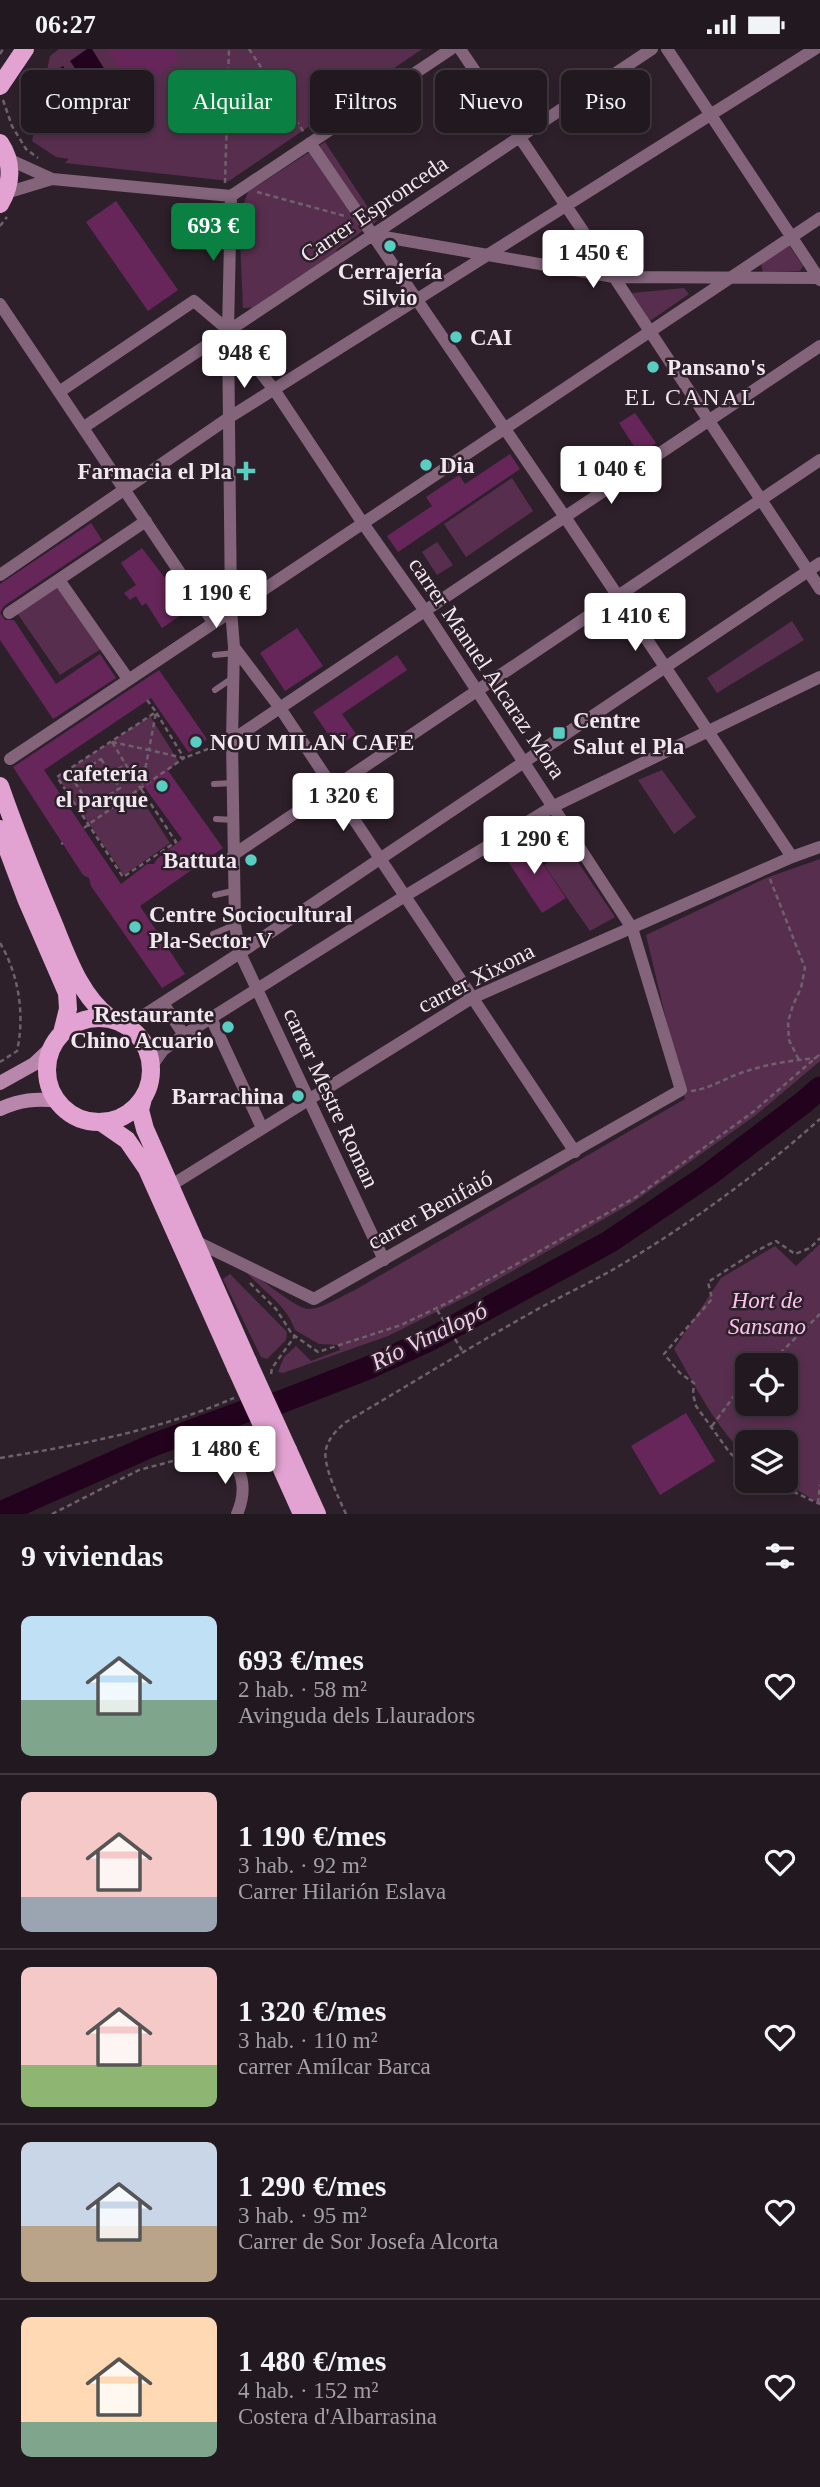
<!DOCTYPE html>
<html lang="es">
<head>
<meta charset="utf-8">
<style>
  :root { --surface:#221820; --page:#2e252d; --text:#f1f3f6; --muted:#a2a0a5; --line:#3f373e; --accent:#0b8043 }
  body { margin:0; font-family:Georgia,serif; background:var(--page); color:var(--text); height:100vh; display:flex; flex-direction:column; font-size:26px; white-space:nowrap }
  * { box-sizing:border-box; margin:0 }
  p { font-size:23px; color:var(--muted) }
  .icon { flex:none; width:38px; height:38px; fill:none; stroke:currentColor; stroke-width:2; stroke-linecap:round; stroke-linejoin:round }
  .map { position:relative; height:1465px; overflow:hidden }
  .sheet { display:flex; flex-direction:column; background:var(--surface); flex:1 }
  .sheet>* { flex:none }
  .top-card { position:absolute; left:21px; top:21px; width:779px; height:63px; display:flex; gap:14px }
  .tools { position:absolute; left:735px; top:1304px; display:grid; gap:14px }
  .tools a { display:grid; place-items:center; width:63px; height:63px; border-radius:10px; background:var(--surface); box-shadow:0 4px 10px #0003,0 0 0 2px var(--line); font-size:35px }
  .price { position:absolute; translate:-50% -60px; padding:0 16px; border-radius:7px; background:#fff; color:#222; font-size:23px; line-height:46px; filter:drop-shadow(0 2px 4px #0008) }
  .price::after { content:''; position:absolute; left:50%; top:42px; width:21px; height:16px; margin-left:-10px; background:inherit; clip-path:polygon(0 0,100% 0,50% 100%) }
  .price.selected { background:var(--accent); color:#fff }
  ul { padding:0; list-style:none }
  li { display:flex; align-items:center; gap:21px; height:175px; padding:0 21px }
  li+li { border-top:2px solid var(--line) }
  li span { display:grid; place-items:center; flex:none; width:196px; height:140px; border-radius:10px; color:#555 }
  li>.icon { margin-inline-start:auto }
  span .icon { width:84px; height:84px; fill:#fffc; stroke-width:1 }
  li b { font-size:30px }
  h2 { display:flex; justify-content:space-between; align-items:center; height:84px; padding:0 21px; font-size:30px }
  .pill { padding:0 24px; border-radius:10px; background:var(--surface); box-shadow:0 4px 10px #0003,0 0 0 2px var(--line); font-size:24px; line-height:63px }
  .pill.selected { background:var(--accent); color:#fff }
  .status { display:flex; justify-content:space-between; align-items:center; height:49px; padding:0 35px; background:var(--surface); direction:ltr }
  .status svg { height:19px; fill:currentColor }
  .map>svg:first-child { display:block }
  .green { fill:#582e4f; fill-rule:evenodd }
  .water { fill:#22021c }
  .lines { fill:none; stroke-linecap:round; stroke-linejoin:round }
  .river { stroke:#22021c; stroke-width:23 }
  .building { fill:#67265a }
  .path { stroke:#6e616b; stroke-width:2.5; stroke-dasharray:5 3.5; stroke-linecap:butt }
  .lane { stroke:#83647b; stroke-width:6 }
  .street { stroke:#83647b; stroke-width:12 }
  .secondary { stroke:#b987ac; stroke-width:14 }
  .primary { stroke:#e2a3d2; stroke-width:18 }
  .primary-bridge { stroke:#e2a3d2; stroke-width:18 }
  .poi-dot { fill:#57cec1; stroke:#2e202b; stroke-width:2.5 }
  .labels { text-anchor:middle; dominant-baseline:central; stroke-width:5; stroke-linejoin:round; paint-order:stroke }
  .street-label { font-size:23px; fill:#f1e7ee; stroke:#2e202b }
  .poi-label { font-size:23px; font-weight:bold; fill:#f1e7ee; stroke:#2e202b; text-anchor:start }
  .park-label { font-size:23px; font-style:italic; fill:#fcc2ed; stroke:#2e202b }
  .neighbourhood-label { font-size:24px; letter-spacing:2px; fill:#f1e7ee; stroke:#2e202b }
  .water-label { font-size:24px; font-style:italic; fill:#f4cce9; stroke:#2e202b }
</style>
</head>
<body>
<div class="status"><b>06:27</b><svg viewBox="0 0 49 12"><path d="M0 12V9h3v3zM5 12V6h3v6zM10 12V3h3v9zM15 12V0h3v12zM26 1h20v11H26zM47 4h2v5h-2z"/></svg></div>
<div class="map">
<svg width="820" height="1465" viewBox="0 0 820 1465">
  <rect width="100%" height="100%" fill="#2e202b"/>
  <path class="green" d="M59,0h363l-193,132 -164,-18 4,-4 -13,-2 -24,-16 18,-85z
    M325,93l52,79 -40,28 -2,7 -77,51 -15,1 -4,-92 9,-24z
    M789,196l14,21 -3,5 -37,1 -2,-8z
    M684,239l5,6 -39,27 -18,-28z
    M512,429l21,33 -67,46 -22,-33z
    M437,493l16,23 -16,10 -15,-23z
    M58,536l43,64 -41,26 -43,-62z
    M792,572l12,19 -87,53 -10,-15z
    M150,667l29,46 -42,30 33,51 -46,32 -67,-98z
    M662,721l34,47 -22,17 -36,-54z
    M569,800l46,68 -25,14 -46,-66z
    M820,810v202l-64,54 -124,88 -158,90 -86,43 -105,37 -5,-1 6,-15 12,-11 15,15 29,-11 -2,-5 -19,-1 -24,-14c-8,-25 -33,-40 -50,-59l1,-3c12,9 50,40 62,41 15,0 33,-13 47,-19l330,-191 -39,-164 120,-57z
    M820,1195v260l-37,-23h3v-39h-39v13c-28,-21 -55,-75 -73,-106l47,-71 54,-32 21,20zM747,1316h39v38h-39z
    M230,1225l57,58 -1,8 -19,19 -6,-2 -38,-78z"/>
  <path class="water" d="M87,0h5l13,21 -20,13 -15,-22z
    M63,17l15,21 -21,14 -14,-21z
    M115,35l14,21 -40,28 -14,-21z"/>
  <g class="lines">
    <path class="river" d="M0,1464l153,-68 90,-33 35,-9 90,-35 63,-29 178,-97 99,-67 96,-73 16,-14"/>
  </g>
  <path class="building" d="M106,0h67l7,10 -46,31z
    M116,152l62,89 -30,21 -62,-89z
    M635,364l21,30 -17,11 -20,-31z
    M510,405l10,15 -122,83 -11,-16 45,-30 -6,-9 33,-22 6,9z
    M91,474l11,17 -98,66 -4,7 5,7h9l42,64 44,-30 16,24 -63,41 -53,-79v-56z
    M142,499l29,38 -4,3 17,24 -22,15 -16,-25 -4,3 -6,-10 -6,4 -6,-7 12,-8 -15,-22z
    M297,579l26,38 -38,25 -25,-38z
    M397,606l10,15 -65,44 14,20 -19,13 -24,-35z
    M159,621l48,69 -18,14 -38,-55 -107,72 77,114 26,-20h7l3,-5 25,-20 -39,-54 23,-17 57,80 -83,58 45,68 -23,14 -71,-102 -2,-8 -6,-3 -70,-108z
    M526,790l40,59 -24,15 -39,-59z
    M686,1364l29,48 -55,34 -29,-49z"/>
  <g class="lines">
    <path class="path" d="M249,0l56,85
      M0,5l3,-5
      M3,51l9,26 14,23 12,9
      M225,134l4,-134
      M257,143l88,24
      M0,177l7,-9
      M147,651l9,12 -7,38 35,8 37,-14
      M112,693l37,8 -8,39z
      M101,710l19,29 -29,19 -19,-29z
      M111,725l15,-10
      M84,779l5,-4 95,-66 -28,-46 -99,65 66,100 53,-35 -35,-53
      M61,795l2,-1
      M770,830l35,89 -4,20 -8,17 -5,17 1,18 10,20
      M0,894c19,32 25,72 17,108l-17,11
      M691,1042c16,-2 28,-9 42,-15 27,-11 54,-15 83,-18
      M250,1234l26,26 16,25 26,18 83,-27 48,-23 187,-105 117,-85 67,-58
      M437,1261l26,42
      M768,1316l52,-51
      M271,1325l1,-6 23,-32
      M712,1377l22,-30 13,-12
      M227,1398l24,-15
      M0,1409c79,-13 160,-28 234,-60
      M747,1418l-17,-14 -34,-47 -3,-12 1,-11 -14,-10 -16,-19 48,-55 -4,-17 48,-31 20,-10 19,13 15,-6 10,-10
      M770,1432l50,23
      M818,1454l2,-18
      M52,1465l87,-44 60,-16h7
      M346,1465c-7,-15 -24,-50 -20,-65 3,-12 11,-19 20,-27 61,-36 121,-73 183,-108 28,-16 57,-29 85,-45 72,-42 143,-94 206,-150"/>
    <path class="lane" d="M215,606l19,-2
      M215,641l19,-13
      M214,735l19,-1
      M216,770l18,1
      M215,846l18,-4
      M213,885l21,-9"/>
    <path class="street" d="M460,0l154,228 206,312
      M667,0l153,231
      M310,94l255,374 227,340
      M8,110l44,20 179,17
      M6,144l46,-14
      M231,147l-3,134 3,280 3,37 -2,93 3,185 5,28 144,307
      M231,147l220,-147
      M373,186l241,42 206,1
      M0,255l213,318
      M59,343l135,-91 34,29 47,61 87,131 63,89 207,317 49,162 -367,209 -119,-58
      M84,378l568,-378
      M0,526l230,-158 585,-368
      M59,531l69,99
      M9,564l137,-92
      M234,598l46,61 295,444
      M232,691l588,-394
      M10,710l810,-541
      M233,806l587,-395
      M163,954l21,32
      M211,969l51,110
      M123,975l21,-9 96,-62 580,-390
      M151,1018l12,-17 21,-15 221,-139 149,-90 266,-129
      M170,1137l302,-188 320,-141 28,-10
      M218,1406c27,7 29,36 19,59"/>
    <path class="secondary" d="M0,1034l34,-19 17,-16
      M0,1060c20,-9 36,-11 58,-8"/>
    <path class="primary" d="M0,37l25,-37
      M0,94c13,19 12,41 0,61
      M0,737c16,46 34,91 53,136 14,34 27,74 57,96
      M0,780l27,72 40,92 1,16 -6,24
      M47 1021a52 52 0 1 1 104 0a52 52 0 1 1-104 0Z
      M143,1049l-3,12 5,19 103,233
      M101,1073l26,18 20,29 89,199
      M288,1401l29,64
      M276,1407l26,58"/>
    <path class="primary-bridge" d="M248,1313l40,88
      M236,1319l40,88"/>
  </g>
  <g class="poi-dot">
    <circle cx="390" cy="197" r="7"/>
    <circle cx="456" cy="288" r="7"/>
    <circle cx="653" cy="318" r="7"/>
    <circle cx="426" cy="416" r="7"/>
    <path d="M242.5 411.5h7v7h7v7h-7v7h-7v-7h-7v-7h7z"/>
    <rect x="552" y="677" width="14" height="14" rx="3.5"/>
    <circle cx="196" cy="693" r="7"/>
    <circle cx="162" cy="737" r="7"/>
    <circle cx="251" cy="811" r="7"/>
    <circle cx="135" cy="878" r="7"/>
    <circle cx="228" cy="978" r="7"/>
    <circle cx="298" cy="1047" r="7"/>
  </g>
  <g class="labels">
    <g class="street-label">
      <text transform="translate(374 160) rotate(-34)">Carrer Espronceda</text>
      <text transform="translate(487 619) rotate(56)">carrer Manuel Alcaraz Mora</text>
      <text transform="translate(476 929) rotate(-27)">carrer Xixona</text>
      <text transform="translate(331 1049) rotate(65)">carrer Mestre Roman</text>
      <text transform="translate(430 1161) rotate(-29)">carrer Benifaió</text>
    </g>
    <g class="poi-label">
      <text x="390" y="222" text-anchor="middle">Cerrajería<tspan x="390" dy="26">Silvio</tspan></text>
      <text x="470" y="288">CAI</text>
      <text x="667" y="318">Pansano's</text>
      <text x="440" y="416">Dia</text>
      <text x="232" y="422" text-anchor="end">Farmacia el Pla</text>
      <text x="573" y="671">Centre<tspan x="573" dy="26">Salut el Pla</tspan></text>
      <text x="210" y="693">NOU MILAN CAFE</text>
      <text x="148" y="724" text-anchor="end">cafetería<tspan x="148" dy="26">el parque</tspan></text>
      <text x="237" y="811" text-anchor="end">Battuta</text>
      <text x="149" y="865">Centre Sociocultural<tspan x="149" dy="26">Pla-Sector V</tspan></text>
      <text x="214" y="965" text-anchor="end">Restaurante<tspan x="214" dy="26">Chino Acuario</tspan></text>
      <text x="284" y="1047" text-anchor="end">Barrachina</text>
    </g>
    <g class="park-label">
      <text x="767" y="1251">Hort de<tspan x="767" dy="26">Sansano</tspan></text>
    </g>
    <g class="neighbourhood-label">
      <text x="691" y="348">EL CANAL</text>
    </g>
    <g class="water-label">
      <text transform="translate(429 1287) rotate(-26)">Río Vinalopó</text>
    </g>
  </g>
</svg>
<div class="tools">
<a><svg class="icon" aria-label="locate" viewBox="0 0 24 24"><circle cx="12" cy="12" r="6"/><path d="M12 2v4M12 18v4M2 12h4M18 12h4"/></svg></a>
<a><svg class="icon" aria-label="layers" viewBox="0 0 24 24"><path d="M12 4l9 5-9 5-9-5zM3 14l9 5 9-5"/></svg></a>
</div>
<b class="price selected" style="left:213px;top:214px">693 €</b>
<b class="price" style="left:593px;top:241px">1 450 €</b>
<b class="price" style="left:244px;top:341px">948 €</b>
<b class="price" style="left:611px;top:457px">1 040 €</b>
<b class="price" style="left:216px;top:581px">1 190 €</b>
<b class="price" style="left:635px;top:604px">1 410 €</b>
<b class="price" style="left:343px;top:784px">1 320 €</b>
<b class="price" style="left:534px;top:827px">1 290 €</b>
<b class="price" style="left:225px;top:1437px">1 480 €</b>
<div class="top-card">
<a class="pill">Comprar</a>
<a class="pill selected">Alquilar</a>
<a class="pill">Filtros</a>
<a class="pill">Nuevo</a>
<a class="pill">Piso</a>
</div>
</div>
<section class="sheet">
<h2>9 viviendas<svg class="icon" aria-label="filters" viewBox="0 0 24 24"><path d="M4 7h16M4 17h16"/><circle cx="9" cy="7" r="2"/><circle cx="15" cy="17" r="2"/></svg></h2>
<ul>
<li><span style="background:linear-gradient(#bfe0f5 60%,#7fa58c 0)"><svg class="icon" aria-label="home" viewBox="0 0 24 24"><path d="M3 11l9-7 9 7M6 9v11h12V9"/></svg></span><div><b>693 €/mes</b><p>2 hab. · 58 m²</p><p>Avinguda dels Llauradors</p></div><svg class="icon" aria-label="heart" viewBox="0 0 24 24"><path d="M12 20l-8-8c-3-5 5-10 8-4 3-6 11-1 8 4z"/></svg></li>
<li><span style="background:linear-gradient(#f6c9c9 75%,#9aa5b1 0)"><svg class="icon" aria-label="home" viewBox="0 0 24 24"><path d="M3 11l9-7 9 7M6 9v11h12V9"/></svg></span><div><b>1 190 €/mes</b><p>3 hab. · 92 m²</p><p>Carrer Hilarión Eslava</p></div><svg class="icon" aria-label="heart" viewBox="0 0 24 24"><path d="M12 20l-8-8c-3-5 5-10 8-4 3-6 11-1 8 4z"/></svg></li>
<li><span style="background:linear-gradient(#f6c9c9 70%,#8fb573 0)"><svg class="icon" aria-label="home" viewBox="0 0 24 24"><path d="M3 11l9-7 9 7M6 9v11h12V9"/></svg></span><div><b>1 320 €/mes</b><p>3 hab. · 110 m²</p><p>carrer Amílcar Barca</p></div><svg class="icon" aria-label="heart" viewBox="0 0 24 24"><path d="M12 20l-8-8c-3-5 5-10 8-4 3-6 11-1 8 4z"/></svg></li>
<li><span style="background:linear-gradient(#c9d6e8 60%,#b9a48a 0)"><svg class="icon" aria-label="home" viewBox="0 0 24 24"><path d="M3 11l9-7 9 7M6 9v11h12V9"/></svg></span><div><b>1 290 €/mes</b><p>3 hab. · 95 m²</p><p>Carrer de Sor Josefa Alcorta</p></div><svg class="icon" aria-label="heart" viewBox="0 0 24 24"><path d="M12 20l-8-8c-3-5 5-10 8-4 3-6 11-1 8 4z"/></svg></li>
<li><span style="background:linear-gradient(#ffd9b3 75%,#7fa58c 0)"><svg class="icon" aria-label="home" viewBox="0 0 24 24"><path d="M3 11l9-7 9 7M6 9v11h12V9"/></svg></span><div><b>1 480 €/mes</b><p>4 hab. · 152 m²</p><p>Costera d'Albarrasina</p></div><svg class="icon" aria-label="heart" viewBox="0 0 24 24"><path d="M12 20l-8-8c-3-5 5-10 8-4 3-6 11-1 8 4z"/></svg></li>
</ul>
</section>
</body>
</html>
